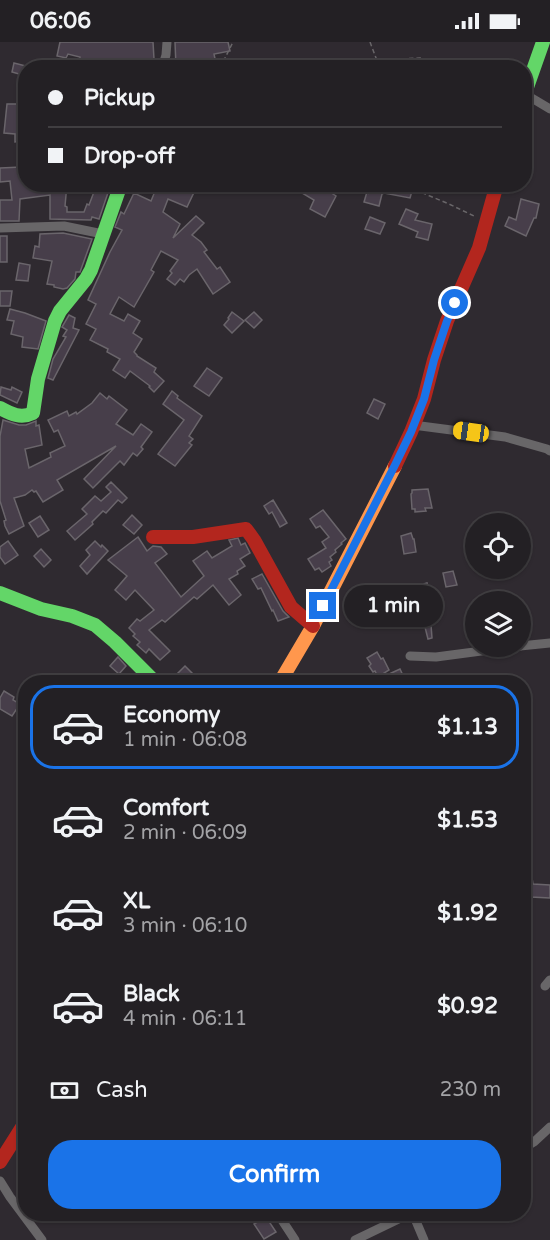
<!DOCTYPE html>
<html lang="en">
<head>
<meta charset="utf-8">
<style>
  :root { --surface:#232024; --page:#2f2d31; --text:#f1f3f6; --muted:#a3a3a6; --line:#403e41; --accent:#1a73e8 }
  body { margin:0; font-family:"Varela Round",sans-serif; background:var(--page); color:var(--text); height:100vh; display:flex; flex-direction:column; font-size:22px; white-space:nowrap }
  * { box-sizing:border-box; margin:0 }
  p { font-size:20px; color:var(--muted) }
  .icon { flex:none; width:33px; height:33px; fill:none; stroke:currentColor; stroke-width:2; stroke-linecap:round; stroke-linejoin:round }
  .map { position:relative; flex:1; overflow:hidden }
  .side { position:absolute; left:18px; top:633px; width:513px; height:546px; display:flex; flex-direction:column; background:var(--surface); border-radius:24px; box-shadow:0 2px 4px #0004,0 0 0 2px var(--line) }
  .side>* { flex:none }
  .top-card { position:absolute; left:18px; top:18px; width:514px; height:132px; border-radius:24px; box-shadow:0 2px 4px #0004,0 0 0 2px var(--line); display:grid; align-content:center; height:132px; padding:0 30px; background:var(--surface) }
  .fabs { position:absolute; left:465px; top:471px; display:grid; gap:12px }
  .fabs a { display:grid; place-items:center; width:66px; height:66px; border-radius:50%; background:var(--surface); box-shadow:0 2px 4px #0004,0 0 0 2px var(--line); font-size:30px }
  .end { position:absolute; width:27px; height:27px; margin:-14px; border:8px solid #1a73e8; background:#fff; box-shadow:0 0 0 3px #fff }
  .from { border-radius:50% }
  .bubble { position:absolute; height:42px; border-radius:21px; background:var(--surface); box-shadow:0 2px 4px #0004,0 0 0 2px var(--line); font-size:20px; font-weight:700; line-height:42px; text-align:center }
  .car { position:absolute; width:18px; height:36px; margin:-18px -9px; border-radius:8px; box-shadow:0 0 4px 2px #0007; background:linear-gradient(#f5c518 24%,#345 0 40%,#f5c518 0 76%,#345 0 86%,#f5c518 0) }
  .top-card b { display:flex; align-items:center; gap:21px; height:57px; font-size:22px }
  .top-card b+b { border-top:2px solid var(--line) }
  .top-card i { width:15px; height:15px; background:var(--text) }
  ul { padding:10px 0 0; list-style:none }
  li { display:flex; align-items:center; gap:18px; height:84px; margin:0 12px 9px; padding:0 18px; border:3px solid transparent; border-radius:24px }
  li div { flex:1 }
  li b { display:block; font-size:22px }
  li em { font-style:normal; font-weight:700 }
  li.active { border-color:var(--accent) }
  li>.icon { width:54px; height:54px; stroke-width:1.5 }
  .pay { display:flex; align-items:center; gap:15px; height:66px; padding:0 30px; font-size:22px }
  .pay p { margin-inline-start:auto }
  .cta { display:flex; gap:12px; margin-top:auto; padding:12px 30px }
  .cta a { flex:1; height:69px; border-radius:24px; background:var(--accent); color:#fff; font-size:24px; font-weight:700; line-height:69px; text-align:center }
  .status { display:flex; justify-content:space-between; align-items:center; height:42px; padding:0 30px; background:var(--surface); direction:ltr }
  .status svg { height:16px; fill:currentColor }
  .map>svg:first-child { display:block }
  .building { fill:#473e4a; stroke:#6a656b; stroke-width:1.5 }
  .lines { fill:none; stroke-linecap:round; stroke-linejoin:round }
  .path { stroke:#696669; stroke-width:1.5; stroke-dasharray:4.5 3; stroke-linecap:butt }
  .street { stroke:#686668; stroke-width:9 }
  .fast { stroke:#63d668; stroke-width:14 }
  .slow { stroke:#ff974d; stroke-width:14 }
  .jam { stroke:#b3261e; stroke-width:14 }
  .route { stroke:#1a73e8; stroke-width:8 }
</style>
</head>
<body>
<div class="status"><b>06:06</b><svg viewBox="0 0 49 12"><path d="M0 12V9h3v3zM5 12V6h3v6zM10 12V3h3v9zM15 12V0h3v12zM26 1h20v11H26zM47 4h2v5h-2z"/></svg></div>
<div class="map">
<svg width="550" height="1198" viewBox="0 0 550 1198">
  <rect width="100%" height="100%" fill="#2f2a30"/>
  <g class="building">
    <path d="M60,0H153L154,17L118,19L117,23H114L113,26H84V24H79L80,15L68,12L66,16L57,14Z"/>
    <path d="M175,0H228L230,9L214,12L217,26H201L200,24L176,25Z"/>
    <path d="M14,21L26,24V34L12,30Z"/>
    <path d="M7,62H23V72H24L22,99L15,100V92L4,91Z"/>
    <path d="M21,125L23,141H26V142H67L65,164L67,165V170H84L87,162L89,163L97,142H111L99,177L92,175L91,178L50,177V153L20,157L19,179H0V158H12L10,139L0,140V126Z"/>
    <path d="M158,142H198L187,165L168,157L163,170L180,182L173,196L196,174L204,181L192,193L201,200L207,208L204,210L217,227L220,225L230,240L213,252L197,227L189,233L184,240L180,237L175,243L167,237L172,231L170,229L178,218L161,209L151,228L154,230L134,265L119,255L110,272L124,279L128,272L140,279L133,291L142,297L134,310L137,313V314L156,326L154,330L164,339L154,350L149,345L150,344L130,329L125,336L113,328L120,317L107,310L108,307L90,298L96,287L86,282L96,262L88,258L110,210L122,188L115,185L121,170L124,172L134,151L151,159Z"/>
    <path d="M287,142H338L333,152L336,154L325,175L310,167L314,158Z"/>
    <path d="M370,142H395L394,146L412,149L410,156L384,151L382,152L379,164L364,160L367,150L368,151Z"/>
    <path d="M521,157L539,162L536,176H534L526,194L505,184L509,175L516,178Z"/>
    <path d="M406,167L418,172L415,178L432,182L428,198L416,195L418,190L399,182Z"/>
    <path d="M370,175L385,181L380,192L365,187Z"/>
    <path d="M63,191L92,197L80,230H76L75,237L67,246L63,247L54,245V243L47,242L52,219L33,216L35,204L39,205L40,192Z"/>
    <rect x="0" y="194" width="7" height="26"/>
    <path d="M19,221L30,223L28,239L16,238Z"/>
    <path d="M0,249H12L10,264H0Z"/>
    <path d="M10,267L25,271L46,279L38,307L22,305L23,295L11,292L14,279L7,278Z"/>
    <path d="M232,270L244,279L232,291L224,283L229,277L228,276Z"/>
    <path d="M254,270L262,278L254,286L245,278Z"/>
    <path d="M69,273L75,276L73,286L79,288L53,338L48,336L53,317L66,295L63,294L67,288L62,285Z"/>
    <path d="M207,326L222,336L209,354L194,344Z"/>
    <path d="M1,345L11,348L12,345L22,350L17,361L0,353Z"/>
    <path d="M172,349L178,354L177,356L202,374L189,394L193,397L189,401L192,403L175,424L158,412L184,378L163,362Z"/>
    <path d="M100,351L107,357L109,354L127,368L116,382L133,393L141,382L152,390L141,405L143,407L137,414L133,411L124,423L120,419L93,446L84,437L116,404L57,438L63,448L43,460L36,449L34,450L32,448L25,453L14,456L24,484L9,492L5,484L4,479L6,478L0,459V394L3,378L19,383H26L36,379V384L39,383L42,403L25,407L29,426L51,415L50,411L65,404L58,388L54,390L48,378L67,369L69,374L76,370L77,372L92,361Z"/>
    <path d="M374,357L385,362L378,377L367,371Z"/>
    <path d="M111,440L127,456L122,461L118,458L106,471L103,469L92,480L93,482L75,498L67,489L87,472L82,467L95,454L101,459L111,450L106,445Z"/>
    <path d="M428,447L432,466H425L426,469L415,470V467H412L411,452L412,451V448Z"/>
    <path d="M273,458L287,481L280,485L272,470L269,472L264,464Z"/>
    <path d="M323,468L346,497L341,501L342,502L335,508L336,510L330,515L332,518L329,520L331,524L322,530L319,526L315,528L308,517L326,506L322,500L329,495L320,484L316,486L310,477Z"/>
    <path d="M132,473L142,483L134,492L123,483Z"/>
    <path d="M40,474L49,488L38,495L29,481Z"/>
    <path d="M411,491L413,497H414L416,510L404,512L401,494Z"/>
    <path d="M138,495L147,509L153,504L161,505L167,512L155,521L181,555L204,534L193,519L207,509L212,516L232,504L229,498L238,496L241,503L245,501L250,511L240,517L245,524L237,529L238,532L229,537L241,553L229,563L213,543L197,557L194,555L165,580L162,578L149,588L170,609L160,618L149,607L146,611L137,603L140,600L133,594L135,592L129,586L137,577L140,579L154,568L135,548L126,558L115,548L127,534L108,518Z"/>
    <path d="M8,499L18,513L5,522L0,515V505Z"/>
    <path d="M95,499L101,505L102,503L108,509L87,532L80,524L90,513L86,508Z"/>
    <path d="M41,507L51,518L44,525L34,514Z"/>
    <path d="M453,529L457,543L446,545L443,531Z"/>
    <path d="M262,532L283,569L289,575L278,579L273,568L272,569L261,546L258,547L252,537Z"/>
    <path d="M427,541L433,569L430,570L432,596L428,597L425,585L422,586L421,578H423L418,559L414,560L410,546Z"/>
    <path d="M377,610L381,617L383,616L389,628L378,635L375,629L373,630L369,624L371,622L367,616Z"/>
    <path d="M118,615L126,624L119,632L110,624Z"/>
    <path d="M185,624L195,634L189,640H180L174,635Z"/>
    <path d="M400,627L406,640H390L387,633Z"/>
    <path d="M4,649L14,655L13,658L20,662L12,674L0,667V656Z"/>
    <path d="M524,811H528L533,842L550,843V856L531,855L530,843L524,844Z"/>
    <path d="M266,1175L276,1190L264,1197L254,1182Z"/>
  </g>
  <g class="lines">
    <g class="path">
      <path d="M370,0L376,16L381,21L400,17L420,16L454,22L469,23L478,26"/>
      <path d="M220,26L233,0"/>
      <path d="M401,142L449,162L474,174"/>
    </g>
    <g class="street">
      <path d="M162,26L166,13L167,0"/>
      <path d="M525,52L550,67"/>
      <path d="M0,186L64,184L103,192"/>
      <path d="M413,383L505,395L547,407L550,409"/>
      <path d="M520,604L550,601"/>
      <path d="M410,614L436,615L520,604"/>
      <path d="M545,944L550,938"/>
      <path d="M524,1106L534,1100L550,1085"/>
      <path d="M0,1139L10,1155L42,1198"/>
      <path d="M278,1172L295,1198"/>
      <path d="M413,1172L424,1198"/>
      <path d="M355,1198L409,1172"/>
    </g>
    <g class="fast">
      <path d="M525,51L543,0"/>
      <path d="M0,366C11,372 21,377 33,371L38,337L55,279L60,269L86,237L91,228L121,142"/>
      <path d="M0,551L41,567L72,574L95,583L115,600L155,640"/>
    </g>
    <path class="slow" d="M280,640L313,584L395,424"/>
    <g class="jam">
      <path d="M395,424L411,390L424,357L434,318L447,279L479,206L497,142"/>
      <path d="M153,495H193L246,487L254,498L291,565L313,584"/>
      <path d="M0,1120L26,1079"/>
    </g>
  </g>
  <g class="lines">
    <path class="route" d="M323,564L395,423L411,390L424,357L434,318L447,279L455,261"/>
  </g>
</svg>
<div class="fabs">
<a><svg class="icon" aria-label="locate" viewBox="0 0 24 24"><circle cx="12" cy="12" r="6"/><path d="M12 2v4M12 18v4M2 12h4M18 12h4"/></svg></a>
<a><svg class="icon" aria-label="layers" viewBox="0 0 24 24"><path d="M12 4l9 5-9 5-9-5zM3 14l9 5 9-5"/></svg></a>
</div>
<i class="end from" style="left:455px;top:261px"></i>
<i class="end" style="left:323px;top:564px"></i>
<div class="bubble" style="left:344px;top:543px;width:99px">1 min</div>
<i class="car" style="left:471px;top:390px;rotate:278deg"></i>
<div class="top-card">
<b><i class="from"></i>Pickup</b>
<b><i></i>Drop-off</b>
</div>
<section class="side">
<ul>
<li class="active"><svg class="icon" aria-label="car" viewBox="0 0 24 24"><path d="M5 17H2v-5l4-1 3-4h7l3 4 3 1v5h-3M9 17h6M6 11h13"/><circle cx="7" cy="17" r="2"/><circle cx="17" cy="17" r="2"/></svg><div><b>Economy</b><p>1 min · 06:08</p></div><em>$1.13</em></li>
<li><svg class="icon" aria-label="car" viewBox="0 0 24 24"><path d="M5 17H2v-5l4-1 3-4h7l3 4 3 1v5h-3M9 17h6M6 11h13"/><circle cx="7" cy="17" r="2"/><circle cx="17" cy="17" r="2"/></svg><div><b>Comfort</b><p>2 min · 06:09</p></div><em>$1.53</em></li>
<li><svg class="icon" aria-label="car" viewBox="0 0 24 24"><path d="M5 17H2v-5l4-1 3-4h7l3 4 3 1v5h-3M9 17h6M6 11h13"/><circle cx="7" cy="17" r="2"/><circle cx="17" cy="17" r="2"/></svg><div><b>XL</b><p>3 min · 06:10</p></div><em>$1.92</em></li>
<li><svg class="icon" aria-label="car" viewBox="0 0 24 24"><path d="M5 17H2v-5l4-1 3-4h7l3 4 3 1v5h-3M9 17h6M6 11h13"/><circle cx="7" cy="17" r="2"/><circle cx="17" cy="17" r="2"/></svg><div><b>Black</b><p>4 min · 06:11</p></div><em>$0.92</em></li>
</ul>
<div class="pay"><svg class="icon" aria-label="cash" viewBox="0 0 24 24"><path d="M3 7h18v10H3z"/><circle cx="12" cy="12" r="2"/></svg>Cash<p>230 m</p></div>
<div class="cta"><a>Confirm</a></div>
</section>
</div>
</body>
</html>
